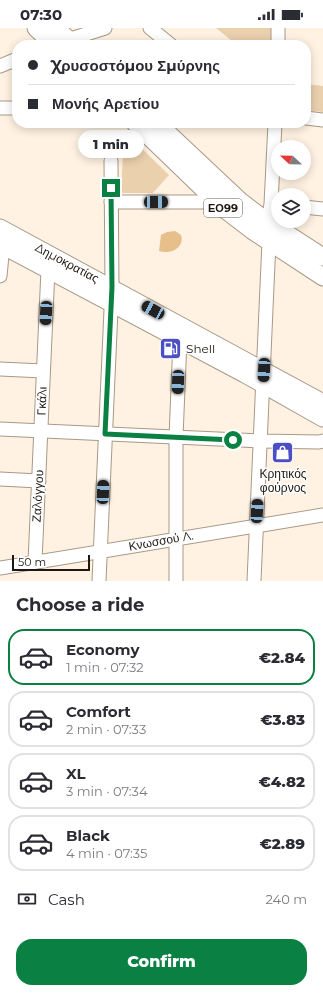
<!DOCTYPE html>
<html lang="en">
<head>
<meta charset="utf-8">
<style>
  :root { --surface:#fff; --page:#f2f2f3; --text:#2b2b33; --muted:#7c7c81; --line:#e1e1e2; --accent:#0b8043 }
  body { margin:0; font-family:Montserrat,sans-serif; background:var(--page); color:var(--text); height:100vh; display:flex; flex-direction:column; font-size:15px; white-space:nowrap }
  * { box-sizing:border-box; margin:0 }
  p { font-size:13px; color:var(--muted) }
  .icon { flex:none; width:22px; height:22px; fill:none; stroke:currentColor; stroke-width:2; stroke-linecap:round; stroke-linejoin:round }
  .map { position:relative; height:553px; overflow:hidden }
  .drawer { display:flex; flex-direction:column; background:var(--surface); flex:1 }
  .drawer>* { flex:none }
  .guide { position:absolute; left:12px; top:12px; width:299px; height:88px; border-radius:16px; box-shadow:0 2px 10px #0003; display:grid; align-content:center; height:88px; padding:0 16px; background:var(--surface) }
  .needle { width:26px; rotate:292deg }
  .fabs { position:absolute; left:271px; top:112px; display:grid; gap:8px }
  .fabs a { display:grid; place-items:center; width:40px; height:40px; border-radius:50%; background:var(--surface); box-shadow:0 2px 10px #0003; font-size:20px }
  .scale { position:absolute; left:12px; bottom:10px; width:78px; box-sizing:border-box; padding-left:4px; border:2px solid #1c1710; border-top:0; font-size:11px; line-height:14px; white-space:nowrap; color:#1c1710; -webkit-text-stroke:3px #fff; paint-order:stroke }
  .end { position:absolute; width:18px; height:18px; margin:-9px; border:5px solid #0b8043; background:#fff; box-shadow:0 0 0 2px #fff }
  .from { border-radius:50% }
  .bubble { position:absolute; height:28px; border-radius:14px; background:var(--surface); box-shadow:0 2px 10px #0003; font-size:13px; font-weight:800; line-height:28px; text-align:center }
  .car { position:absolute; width:12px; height:24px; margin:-12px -6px; border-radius:5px; box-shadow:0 0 3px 1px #0007; background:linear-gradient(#222 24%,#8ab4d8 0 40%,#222 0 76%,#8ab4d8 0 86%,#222 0) }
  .guide b { display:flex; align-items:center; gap:14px; height:38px; font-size:15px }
  .guide b+b { border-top:1px solid var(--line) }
  .guide i { width:10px; height:10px; background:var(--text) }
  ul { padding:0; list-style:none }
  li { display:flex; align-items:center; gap:12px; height:56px; margin:0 8px 6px; padding:0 8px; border:2px solid var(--line); border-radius:16px }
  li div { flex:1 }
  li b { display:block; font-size:15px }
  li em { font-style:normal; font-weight:800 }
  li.active { border-color:var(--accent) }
  li>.icon { width:36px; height:36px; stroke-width:1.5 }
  h2 { padding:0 16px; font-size:18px; line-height:48px }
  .pay { display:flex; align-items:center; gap:10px; height:44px; padding:0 16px; font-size:15px }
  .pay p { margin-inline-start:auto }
  .cta { display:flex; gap:8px; margin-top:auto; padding:8px 16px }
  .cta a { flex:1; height:46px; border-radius:16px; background:var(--accent); color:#fff; font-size:16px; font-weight:800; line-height:46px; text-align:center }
  .status { display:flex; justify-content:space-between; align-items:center; height:28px; padding:0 20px; background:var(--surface); direction:ltr }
  .status svg { height:11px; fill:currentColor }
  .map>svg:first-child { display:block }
  .green { fill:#ead0ad }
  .water { fill:#e7bf8a }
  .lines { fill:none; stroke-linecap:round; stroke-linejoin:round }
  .minor-casing { stroke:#a89987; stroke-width:15 }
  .major-casing { stroke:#a89987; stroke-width:19 }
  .minor { stroke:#fff; stroke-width:13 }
  .major { stroke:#fff; stroke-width:17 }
  .route { stroke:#0b8043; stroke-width:5 }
  .labels { text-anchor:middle; stroke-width:3; stroke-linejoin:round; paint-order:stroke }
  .shield { fill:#fff; stroke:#605d58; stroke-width:1 }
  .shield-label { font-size:11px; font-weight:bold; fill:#1c1710 }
  .street-label { font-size:12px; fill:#1c1710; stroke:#fff }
  .poi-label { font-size:12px; fill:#1c1710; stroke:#fff; text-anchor:start }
</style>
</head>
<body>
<div class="status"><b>07:30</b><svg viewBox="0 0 49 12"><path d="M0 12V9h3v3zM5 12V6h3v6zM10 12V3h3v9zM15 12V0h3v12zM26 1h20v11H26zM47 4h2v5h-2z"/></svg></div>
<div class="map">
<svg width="323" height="553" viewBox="0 0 323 553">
  <rect width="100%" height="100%" fill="#fff2e2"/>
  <g class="green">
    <path d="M216,0H271V17H237Z"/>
    <path d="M306,56L323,58V84L306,82Z"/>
    <path d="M135,114L169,147L153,165H121L123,126Z"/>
  </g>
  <path class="water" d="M175,203L181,207C185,220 170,227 159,223L161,207L167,204Z"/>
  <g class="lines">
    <defs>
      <g id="minor">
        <path d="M150,0L171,17"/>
        <path d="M61,14L105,0"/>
        <path d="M278,17V0"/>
        <path d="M0,38L17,31"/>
        <path d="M0,80H17"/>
        <path d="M306,90L323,92"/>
        <path d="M111,174H216"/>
        <path d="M304,179L323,181"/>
        <path d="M268,193L271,176L275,95"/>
        <path d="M0,248L3,217"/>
        <path d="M0,341L43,343"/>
        <path d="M0,401L261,413L319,414L323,413"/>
        <path d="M0,451L39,453"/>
        <path d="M35,534L48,241"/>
        <path d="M0,540L323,487"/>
        <path d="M99,553L112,259L111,133"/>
        <path d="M176,553V409L180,312"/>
        <path d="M254,553L269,213"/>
      </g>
      <g id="major">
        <path d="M36,0L54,17"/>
        <path d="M56,0L74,17"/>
        <path d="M135,95L223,180L253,203L323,249"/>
        <path d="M157,95L240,173L261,189L323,229"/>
        <path d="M0,200L323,375"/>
        <path d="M0,216L245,346L323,390"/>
      </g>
    </defs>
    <use href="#minor" class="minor-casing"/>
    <use href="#major" class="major-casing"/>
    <use href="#minor" class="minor"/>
    <use href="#major" class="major"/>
  </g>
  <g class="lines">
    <path class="route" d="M111,160L112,259L105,406L233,412"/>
  </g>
  <defs>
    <symbol id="fuel-square" viewBox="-11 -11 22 22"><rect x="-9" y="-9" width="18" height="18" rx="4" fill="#4b4ec4" stroke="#fff"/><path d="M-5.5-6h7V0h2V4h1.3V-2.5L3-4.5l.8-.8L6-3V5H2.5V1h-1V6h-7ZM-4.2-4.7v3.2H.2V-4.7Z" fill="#fff"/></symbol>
    <symbol id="shop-square" viewBox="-11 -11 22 22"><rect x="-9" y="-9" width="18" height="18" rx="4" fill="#4b4ec4" stroke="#fff"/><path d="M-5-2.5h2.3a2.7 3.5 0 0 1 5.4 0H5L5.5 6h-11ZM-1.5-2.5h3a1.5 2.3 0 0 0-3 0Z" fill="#fff"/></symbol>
  </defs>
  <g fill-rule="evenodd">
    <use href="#fuel-square" x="158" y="308" width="25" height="25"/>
    <use href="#shop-square" x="270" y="412" width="25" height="25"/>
  </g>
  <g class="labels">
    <rect class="shield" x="204" y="171" width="38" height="18" rx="3"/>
    <g class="shield-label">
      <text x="223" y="184">ΕΟ99</text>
    </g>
    <g class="street-label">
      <text transform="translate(67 235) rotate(28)" y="4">Δημοκρατίας</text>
      <text transform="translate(42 373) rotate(-88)" y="4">Γκάλι</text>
      <text transform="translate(38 468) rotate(-87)" y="4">Ζαλόγγου</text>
      <text transform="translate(161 513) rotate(-10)" y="4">Κνωσσού Λ.</text>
    </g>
    <g class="poi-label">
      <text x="186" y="325">Shell</text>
      <text x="283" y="450" text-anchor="middle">Κρητικός<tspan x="283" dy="14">φούρνος</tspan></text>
    </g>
  </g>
</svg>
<div class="fabs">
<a><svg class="needle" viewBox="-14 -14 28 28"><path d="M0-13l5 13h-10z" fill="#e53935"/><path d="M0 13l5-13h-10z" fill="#7c7c81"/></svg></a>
<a><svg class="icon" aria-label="layers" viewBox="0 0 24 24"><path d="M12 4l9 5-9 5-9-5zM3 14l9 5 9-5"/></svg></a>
</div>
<div class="scale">50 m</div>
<i class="end from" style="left:233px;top:412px"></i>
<i class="end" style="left:111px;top:160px"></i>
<div class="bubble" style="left:78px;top:102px;width:66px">1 min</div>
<i class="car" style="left:156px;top:174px;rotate:90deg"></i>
<i class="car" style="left:153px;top:282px;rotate:299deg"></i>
<i class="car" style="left:46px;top:285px;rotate:183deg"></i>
<i class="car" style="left:264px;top:342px;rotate:183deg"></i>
<i class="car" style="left:178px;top:354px;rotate:182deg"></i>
<i class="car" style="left:103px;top:464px;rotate:2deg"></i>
<i class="car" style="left:257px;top:483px;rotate:3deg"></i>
<div class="guide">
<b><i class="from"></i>Χρυσοστόμου Σμύρνης</b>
<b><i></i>Μονής Αρετίου</b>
</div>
</div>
<section class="drawer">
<h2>Choose a ride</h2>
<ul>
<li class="active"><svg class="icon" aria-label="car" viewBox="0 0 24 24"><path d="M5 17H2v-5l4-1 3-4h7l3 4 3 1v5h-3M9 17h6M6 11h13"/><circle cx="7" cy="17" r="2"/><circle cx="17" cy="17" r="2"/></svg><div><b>Economy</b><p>1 min · 07:32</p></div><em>€2.84</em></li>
<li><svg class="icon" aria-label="car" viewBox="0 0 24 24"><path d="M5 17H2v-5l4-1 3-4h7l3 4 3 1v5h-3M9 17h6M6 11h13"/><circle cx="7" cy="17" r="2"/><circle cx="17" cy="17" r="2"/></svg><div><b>Comfort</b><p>2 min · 07:33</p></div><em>€3.83</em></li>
<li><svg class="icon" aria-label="car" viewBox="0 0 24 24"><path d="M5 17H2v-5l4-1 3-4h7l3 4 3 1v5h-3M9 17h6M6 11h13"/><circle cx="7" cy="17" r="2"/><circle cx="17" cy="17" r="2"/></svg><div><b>XL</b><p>3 min · 07:34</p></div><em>€4.82</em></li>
<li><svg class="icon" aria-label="car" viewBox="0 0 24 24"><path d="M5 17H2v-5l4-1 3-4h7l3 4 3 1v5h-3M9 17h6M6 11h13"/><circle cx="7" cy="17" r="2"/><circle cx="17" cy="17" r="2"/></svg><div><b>Black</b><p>4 min · 07:35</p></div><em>€2.89</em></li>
</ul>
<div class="pay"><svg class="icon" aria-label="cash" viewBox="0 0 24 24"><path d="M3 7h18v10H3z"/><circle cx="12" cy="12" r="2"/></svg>Cash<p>240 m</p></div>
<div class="cta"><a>Confirm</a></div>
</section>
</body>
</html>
